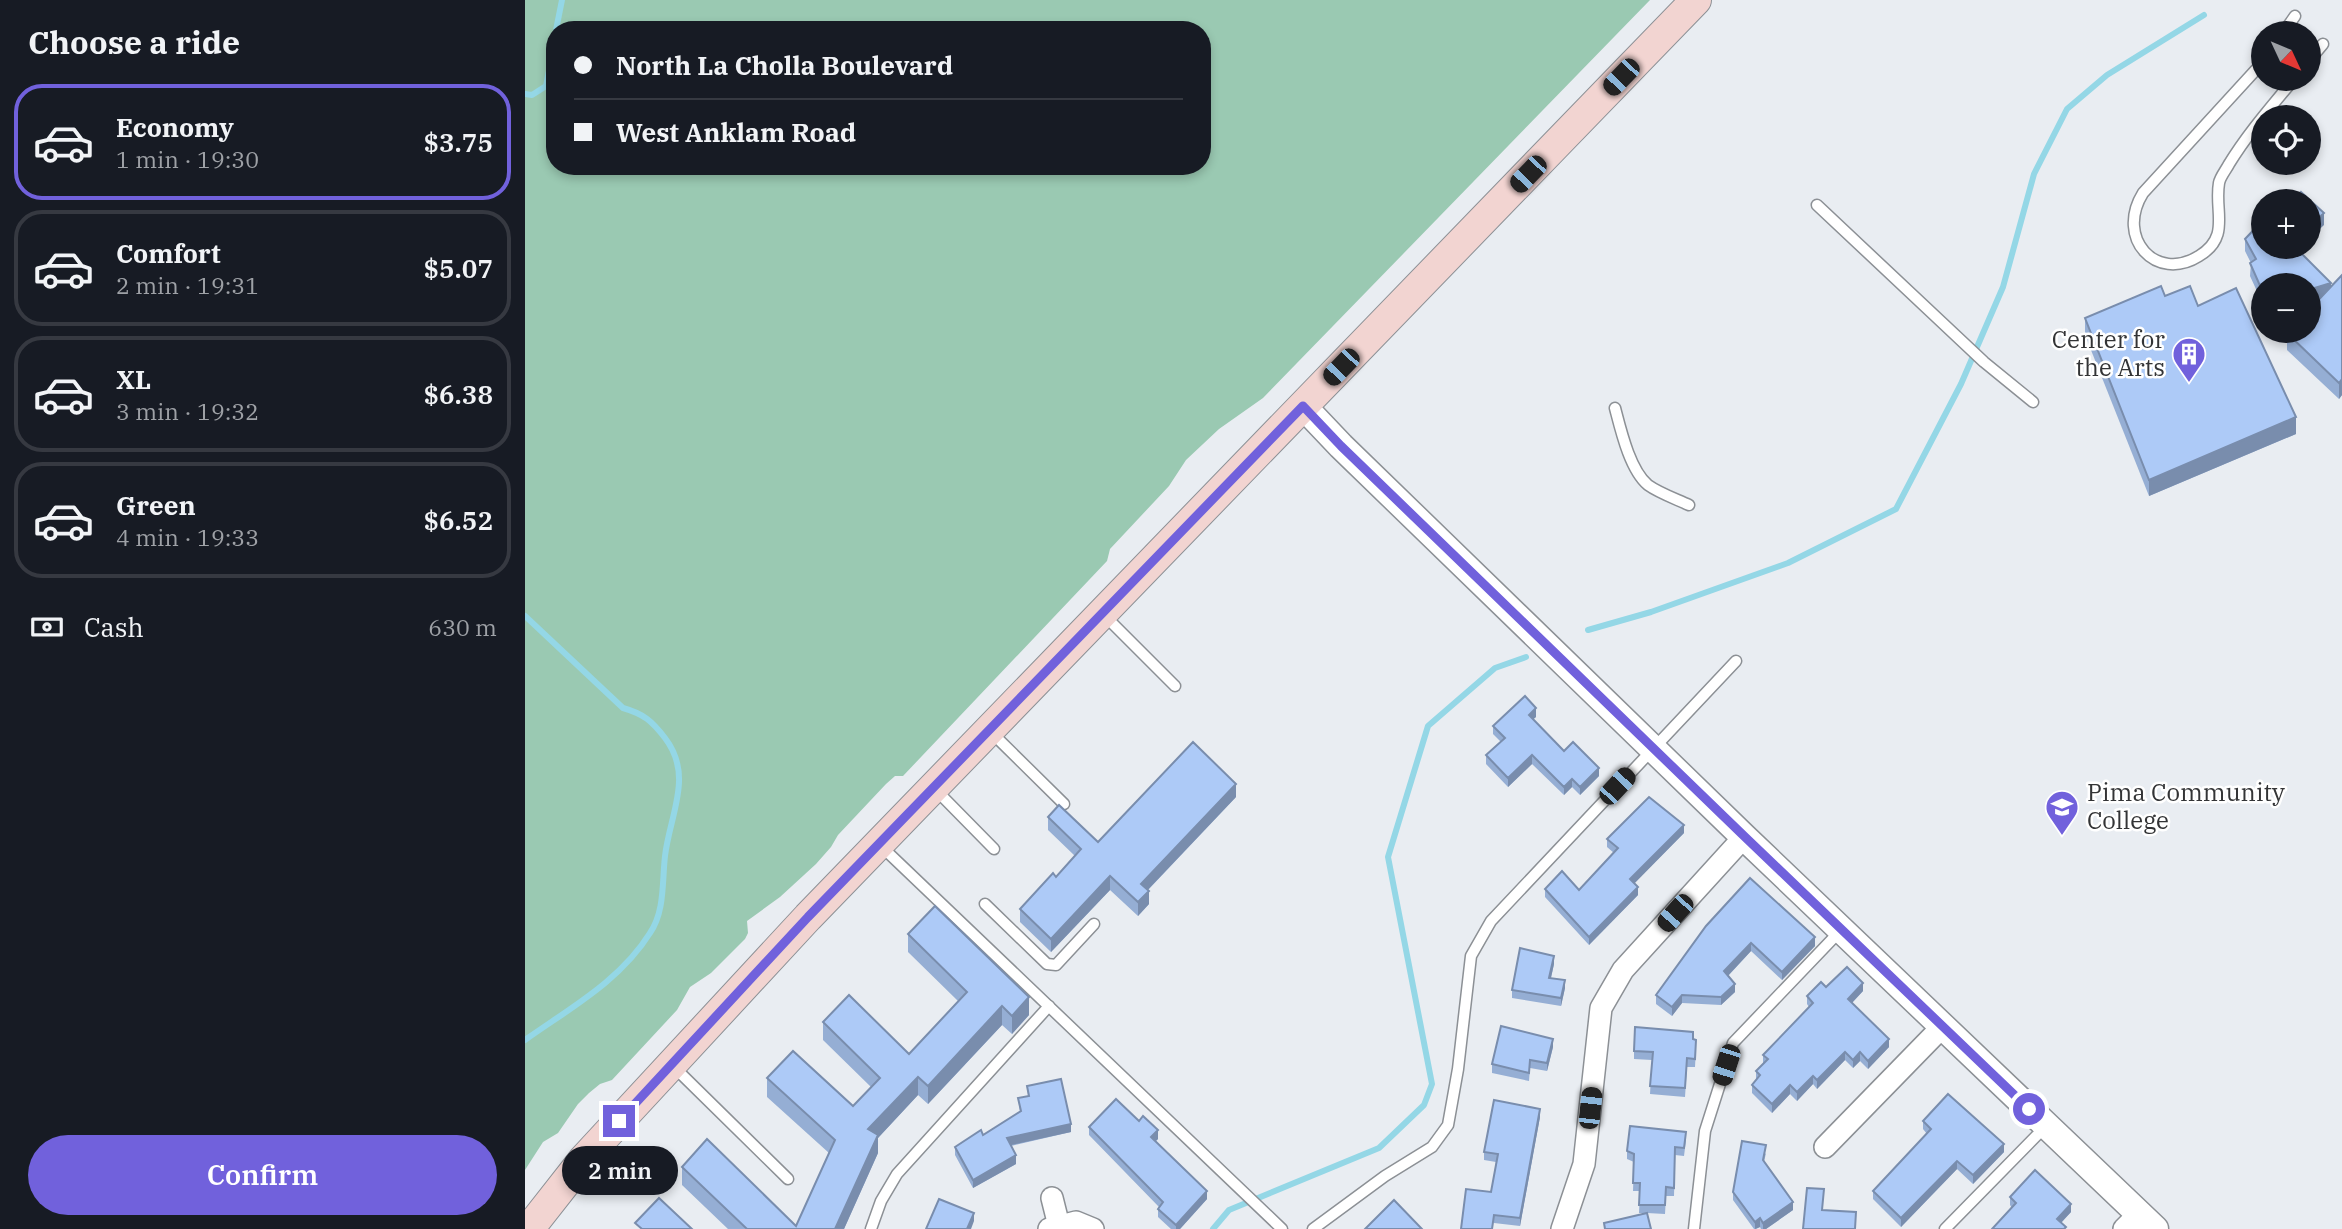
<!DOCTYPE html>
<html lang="en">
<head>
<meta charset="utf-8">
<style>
  :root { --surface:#171b24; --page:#20242c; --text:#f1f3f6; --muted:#9ea1a6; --line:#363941; --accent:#7161dc }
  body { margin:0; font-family:"IBM Plex Serif",serif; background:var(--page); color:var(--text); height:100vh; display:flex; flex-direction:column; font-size:26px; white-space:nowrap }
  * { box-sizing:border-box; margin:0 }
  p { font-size:23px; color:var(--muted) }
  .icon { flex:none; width:38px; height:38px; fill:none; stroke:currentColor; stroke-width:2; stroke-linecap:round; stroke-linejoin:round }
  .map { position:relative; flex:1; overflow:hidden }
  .details { display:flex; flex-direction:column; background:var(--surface); width:525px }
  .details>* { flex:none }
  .banner { position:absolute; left:21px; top:21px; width:665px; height:154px; border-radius:28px; box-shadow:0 4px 10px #0003; display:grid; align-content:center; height:154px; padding:0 28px; background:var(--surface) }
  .needle { width:46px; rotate:134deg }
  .fabs { position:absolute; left:1726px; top:21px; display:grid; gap:14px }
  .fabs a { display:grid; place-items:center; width:70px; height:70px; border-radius:50%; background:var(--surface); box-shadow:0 4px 10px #0003; font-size:35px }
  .end { position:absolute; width:32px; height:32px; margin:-16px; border:9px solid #7161dc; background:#fff; box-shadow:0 0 0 4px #fff }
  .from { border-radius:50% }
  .bubble { position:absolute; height:49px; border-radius:24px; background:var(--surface); box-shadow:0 4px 10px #0003; font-size:23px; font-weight:600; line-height:49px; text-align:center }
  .car { position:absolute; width:21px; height:42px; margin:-21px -10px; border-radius:9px; box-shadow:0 0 5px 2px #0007; background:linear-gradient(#222 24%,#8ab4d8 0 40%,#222 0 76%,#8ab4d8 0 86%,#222 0) }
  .banner b { display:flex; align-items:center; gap:24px; height:66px; font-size:26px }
  .banner b+b { border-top:2px solid var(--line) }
  .banner i { width:18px; height:18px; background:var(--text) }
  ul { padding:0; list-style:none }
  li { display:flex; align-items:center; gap:21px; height:116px; margin:0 14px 10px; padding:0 14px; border:4px solid var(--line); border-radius:28px }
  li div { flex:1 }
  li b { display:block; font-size:26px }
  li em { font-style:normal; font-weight:600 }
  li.active { border-color:var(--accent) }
  li>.icon { width:63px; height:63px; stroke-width:1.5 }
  h2 { padding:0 28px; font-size:32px; line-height:84px }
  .pay { display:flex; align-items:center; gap:18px; height:77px; padding:0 28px; font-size:26px }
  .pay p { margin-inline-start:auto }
  .cta { display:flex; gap:14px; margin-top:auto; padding:14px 28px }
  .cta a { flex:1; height:80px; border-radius:42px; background:var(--accent); color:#fff; font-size:28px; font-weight:600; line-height:80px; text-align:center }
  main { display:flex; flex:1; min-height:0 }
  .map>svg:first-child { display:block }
  .green { fill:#9ac9b2; fill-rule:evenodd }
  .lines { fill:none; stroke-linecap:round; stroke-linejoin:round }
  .stream { stroke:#94d7e6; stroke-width:6 }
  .service-casing { stroke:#8c9095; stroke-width:13 }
  .minor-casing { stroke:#8c9095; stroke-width:24 }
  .tertiary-casing { stroke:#8c9095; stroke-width:29 }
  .secondary-casing { stroke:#8c9095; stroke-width:32 }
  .service { stroke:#fff; stroke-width:10 }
  .minor { stroke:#fff; stroke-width:21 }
  .tertiary { stroke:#fff; stroke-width:26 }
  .secondary { stroke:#f2d4d1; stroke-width:30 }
  .wall { fill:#95aed4 }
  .shaded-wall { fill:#798dad }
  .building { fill:#adcaf7; stroke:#798dad; stroke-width:2 }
  .route { stroke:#7161dc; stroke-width:9 }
  .labels { text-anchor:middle; stroke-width:5; stroke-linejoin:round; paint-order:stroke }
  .poi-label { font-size:24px; fill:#333436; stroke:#fff; text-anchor:end }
</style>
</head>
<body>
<main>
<section class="details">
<h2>Choose a ride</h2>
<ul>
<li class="active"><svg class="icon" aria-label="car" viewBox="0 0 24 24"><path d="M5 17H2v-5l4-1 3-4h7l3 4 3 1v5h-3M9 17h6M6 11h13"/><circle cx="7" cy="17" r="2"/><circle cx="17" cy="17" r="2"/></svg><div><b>Economy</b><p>1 min · 19:30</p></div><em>$3.75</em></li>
<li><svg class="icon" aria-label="car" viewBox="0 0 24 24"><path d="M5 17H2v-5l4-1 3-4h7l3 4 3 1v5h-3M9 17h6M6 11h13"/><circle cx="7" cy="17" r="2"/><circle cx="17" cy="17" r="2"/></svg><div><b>Comfort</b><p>2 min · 19:31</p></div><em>$5.07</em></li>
<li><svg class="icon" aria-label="car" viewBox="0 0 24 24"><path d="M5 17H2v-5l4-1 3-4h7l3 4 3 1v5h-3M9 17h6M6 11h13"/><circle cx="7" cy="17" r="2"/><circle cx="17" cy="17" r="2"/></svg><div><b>XL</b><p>3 min · 19:32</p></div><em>$6.38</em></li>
<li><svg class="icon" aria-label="car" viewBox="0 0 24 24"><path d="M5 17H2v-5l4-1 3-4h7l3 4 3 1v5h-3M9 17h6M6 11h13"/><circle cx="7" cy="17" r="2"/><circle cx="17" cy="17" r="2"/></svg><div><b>Green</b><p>4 min · 19:33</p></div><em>$6.52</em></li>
</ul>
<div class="pay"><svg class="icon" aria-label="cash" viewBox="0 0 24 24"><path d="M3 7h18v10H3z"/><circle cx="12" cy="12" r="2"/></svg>Cash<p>630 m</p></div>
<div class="cta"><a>Confirm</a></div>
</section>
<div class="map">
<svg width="1817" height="1229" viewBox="0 0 1817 1229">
  <rect width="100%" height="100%" fill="#e9edf2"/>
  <path class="green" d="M0,0H1125L738,398L694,429L661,460L644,486L585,549L582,561L378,776H370L361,784L313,835L306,847L291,864L255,897L222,921L223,933L220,939L186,973L165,987L152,1010L87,1080L75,1084L64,1093L53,1104L33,1133L18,1142L0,1170ZM30,30H677V166H30Z"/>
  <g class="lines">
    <g class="stream">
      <path d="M31,30L37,0"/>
      <path d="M0,94L7,95L21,86L30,39"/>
      <path d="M0,616L98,708C119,714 127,721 140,738C169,776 145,814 140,856C137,882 140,911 125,933C95,981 45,1008 0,1040"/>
      <path d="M1063,630L1126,612L1263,563L1371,509L1436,384L1478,287L1509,174L1542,109L1582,75L1679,15"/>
      <path d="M688,1229L704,1210L854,1148L899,1105L907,1084L863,857L903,726L970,668L1001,657"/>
    </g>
    <defs>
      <g id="service">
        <path d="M1758,33L1770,16"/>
        <path d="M1738,62L1618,193C1590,238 1631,283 1674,256C1706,237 1689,211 1694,183C1695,177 1701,170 1704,164C1723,133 1746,107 1769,79"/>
        <path d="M1783,62L1798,44"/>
        <path d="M1292,205L1459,362L1508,402"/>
        <path d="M1090,408C1096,431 1105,470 1123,485C1134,493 1151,499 1164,505"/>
        <path d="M577,613L650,686"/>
        <path d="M466,732L539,804"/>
        <path d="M410,789L469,849"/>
        <path d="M356,846L757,1229"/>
        <path d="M460,904L522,964L531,965L569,924"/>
        <path d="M148,1066L263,1179"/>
        <path d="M346,1229L356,1201L372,1174L524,1006"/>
        <path d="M788,1229L860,1176L907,1147L923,1125L933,1069L946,956L966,921L1211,661"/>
        <path d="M1169,1229L1180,1131L1208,1043L1317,929"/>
        <path d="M1420,1229L1521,1126"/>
      </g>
      <g id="minor">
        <path d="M1300,1147L1418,1026"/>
        <path d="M527,1198L534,1226"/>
        <path d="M524,1229L551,1222L568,1229"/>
        <path d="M1037,1229L1059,1164L1076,1008L1098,970L1219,837"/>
        <path d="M1599,1229L1614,1214"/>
      </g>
      <path id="tertiary" d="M778,406L816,446L1219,837L1630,1229"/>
      <path id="secondary" d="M4,1229L59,1159L283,917L1171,0"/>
    </defs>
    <use href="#service" class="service-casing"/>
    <use href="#minor" class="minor-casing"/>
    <use href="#tertiary" class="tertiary-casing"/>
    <use href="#secondary" class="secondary-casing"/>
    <use href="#service" class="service"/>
    <use href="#minor" class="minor"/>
    <use href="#tertiary" class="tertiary"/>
    <use href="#secondary" class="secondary"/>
  </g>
  <g class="wall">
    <path d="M1720,239L1738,247H1776L1773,250L1806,287L1817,275V395L1814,399L1762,350V333L1794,299L1783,302V285H1738V302L1736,300L1725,276L1726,263L1720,251Z"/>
    <path d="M1640,296L1673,306L1771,434L1624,496L1560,335V318Z"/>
    <path d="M1011,717L1008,719L1039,751L1074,776L1055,795L1047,787L1039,795L1007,764L983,787L961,764V755L976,742L968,734V726Z"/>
    <path d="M711,797L623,890L624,904L613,916L585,890L526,952L495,922V909L531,877L550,856L523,830V817L573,842Z"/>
    <path d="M1159,833L1109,883L1113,895L1064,945L1020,897V889L1054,890L1089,853L1082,847V839Z"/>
    <path d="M1181,926L1290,946L1257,980L1226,951L1203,976L1210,992L1196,1005L1157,1003L1147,1016L1131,1004V995Z"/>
    <path d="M383,934L504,1015L487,1034L477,1025L403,1104L393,1095L353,1138V1153L319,1229H203L157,1185V1167L271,1226L304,1153L242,1097V1078L328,1106L346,1087L298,1040V1022L384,1054L433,1001L383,952Z"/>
    <path d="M1029,964L1026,978L1040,988L1036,1006L987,998V990Z"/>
    <path d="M1301,987L1338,991L1327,1003L1364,1047L1343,1069L1335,1061L1328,1068L1320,1060L1292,1089L1288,1084L1272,1101L1265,1094L1247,1113L1227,1093V1085L1231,1080V1071L1238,1064V1055L1284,1007L1282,1004V996Z"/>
    <path d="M1168,1039L1171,1048L1170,1067H1162L1160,1097L1125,1094L1127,1060L1109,1059V1051Z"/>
    <path d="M1028,1047L1022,1071L1005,1068L1004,1081L967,1073V1064Z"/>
    <path d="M502,1086L546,1132L486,1146L491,1164L448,1188L430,1155V1147L458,1135L495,1112L493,1098L503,1096Z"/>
    <path d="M1015,1117L995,1226L969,1223L966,1192L971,1162L959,1160V1152Z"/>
    <path d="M614,1121L633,1139L631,1141L682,1199L655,1229H646L633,1217V1209L634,1207L564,1135V1127Z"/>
    <path d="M1398,1121L1479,1152L1448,1184L1432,1169L1376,1227L1348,1199V1191L1402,1134L1398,1129Z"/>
    <path d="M1161,1140L1159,1156L1150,1155L1149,1196H1141L1140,1214L1122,1213L1126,1229H1079V1223L1122,1213H1114L1115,1191H1108L1109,1162L1102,1159V1151Z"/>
    <path d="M1241,1153L1239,1162L1268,1210L1241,1229H1236L1235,1227L1231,1229H1229L1208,1200V1192Z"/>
    <path d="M1485,1197L1546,1212L1536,1223L1541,1229L1481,1214L1487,1208L1485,1205Z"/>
  </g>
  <g class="shaded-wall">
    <path d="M1799,213V225L1783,240V228Z"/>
    <path d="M1806,283V296L1783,302V290Z"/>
    <path d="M1817,379V395L1814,399V383Z"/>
    <path d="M1771,417V434L1624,496V480Z"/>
    <path d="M1011,708V717L1004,723V715Z"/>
    <path d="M1007,755V764L983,787V778Z"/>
    <path d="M1074,768V776L1055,795V787Z"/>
    <path d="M1047,779V787L1039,795V787Z"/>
    <path d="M711,784V797L616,897V884Z"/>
    <path d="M1159,825V833L1105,888V879Z"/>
    <path d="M585,876V890L526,952V939Z"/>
    <path d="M1113,887V895L1064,945V937Z"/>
    <path d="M624,891V904L613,916V902Z"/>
    <path d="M1290,937V946L1257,980V972Z"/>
    <path d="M1226,943V951L1199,980V971Z"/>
    <path d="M1029,956V964L1024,986V978Z"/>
    <path d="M1040,980V988L1036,1006V998Z"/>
    <path d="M1338,983V991L1323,1007V999Z"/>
    <path d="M1210,984V992L1196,1005V997Z"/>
    <path d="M1157,995V1003L1147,1016V1007Z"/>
    <path d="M504,997V1015L487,1034V1016Z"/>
    <path d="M477,1006V1025L403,1104V1086Z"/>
    <path d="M1028,1039V1047L1022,1071V1063Z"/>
    <path d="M1364,1039V1047L1343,1069V1061Z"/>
    <path d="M1320,1052V1060L1292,1089V1080Z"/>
    <path d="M1335,1052V1061L1328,1068V1060Z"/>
    <path d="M1288,1076V1084L1272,1101V1092Z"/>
    <path d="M393,1077V1095L353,1138V1153L319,1229H310L343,1129Z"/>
    <path d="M1265,1085V1094L1247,1113V1104Z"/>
    <path d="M1015,1109V1117L995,1226V1218Z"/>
    <path d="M546,1124V1132L482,1146V1138Z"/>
    <path d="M633,1130V1139L626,1145V1137Z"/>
    <path d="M1479,1144V1152L1448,1184V1175Z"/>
    <path d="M491,1155V1164L448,1188V1180Z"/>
    <path d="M1432,1161V1169L1376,1227V1218Z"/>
    <path d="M682,1191V1199L655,1229H651V1225Z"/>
    <path d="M1268,1202V1210L1241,1229H1238V1223Z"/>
    <path d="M1546,1204V1212L1532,1227V1219Z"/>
    <path d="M449,1213V1221L446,1229H442Z"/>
    <path d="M1235,1218V1227L1230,1229V1222Z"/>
  </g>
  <g class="building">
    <path d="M1776,192L1799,213L1783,228V201H1767Z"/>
    <path d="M1738,220V247H1770L1806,283L1783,290V285H1738V289L1736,288L1725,263L1731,259L1720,239Z"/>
    <path d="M1817,275V379L1814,383L1762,333L1764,331H1783V311Z"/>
    <path d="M1636,286L1640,296L1665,286L1673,306L1711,288L1771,417L1624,480L1560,318Z"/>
    <path d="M1000,696L1011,708L1004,715L1039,751L1048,742L1074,768L1055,787L1047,779L1039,787L1007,755L983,778L961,755L980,738L968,726Z"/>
    <path d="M668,742L711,784L616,884L624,891L613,902L585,876L526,939L495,909L528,873L531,877L556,849L523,817L534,805L573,842Z"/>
    <path d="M1124,797L1159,825L1105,879L1113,887L1064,937L1020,889L1037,871L1054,890L1093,848L1082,839Z"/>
    <path d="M1225,878L1290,937L1257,972L1226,943L1199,971L1210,984L1196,997L1157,995L1147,1007L1131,995L1181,926Z"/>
    <path d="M410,906L504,997L487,1016L477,1006L403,1086L393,1077L343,1129L353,1135L310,1229H222L157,1167L182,1139L271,1226L310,1140L242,1078L268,1051L328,1106L355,1078L298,1022L324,995L384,1054L442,992L383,934Z"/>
    <path d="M995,948L1029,956L1024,978L1040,980L1036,998L987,990Z"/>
    <path d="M1322,967L1338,983L1323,999L1364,1039L1343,1061L1335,1052L1328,1060L1320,1052L1292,1080L1288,1076L1272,1092L1265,1085L1247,1104L1227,1085L1235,1075L1231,1071L1243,1059L1238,1055L1288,1003L1282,996L1296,982L1301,987Z"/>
    <path d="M976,1026L1028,1039L1022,1063L1005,1060L1004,1073L967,1064Z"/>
    <path d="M1110,1027L1168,1032V1039L1171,1040L1170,1059L1162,1058L1160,1088L1125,1086L1128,1052L1109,1051Z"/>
    <path d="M536,1079L546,1124L482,1138L491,1155L448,1180L430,1147L456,1130L458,1135L496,1111L493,1098L504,1096L502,1086Z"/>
    <path d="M1423,1094L1479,1144L1448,1175L1432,1161L1376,1218L1348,1191L1406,1129L1398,1121Z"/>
    <path d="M591,1099L614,1121L618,1116L633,1130L626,1137L682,1191L651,1225L633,1209L638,1202L564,1127Z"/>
    <path d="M969,1100L1015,1109L995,1218L969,1215L967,1229H936L941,1189L966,1192L973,1154L959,1152Z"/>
    <path d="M1105,1126L1161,1132L1159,1148L1150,1147L1149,1188L1141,1187L1140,1205H1114L1115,1183H1108L1109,1154L1102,1151Z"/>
    <path d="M1217,1141L1241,1145L1238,1160L1268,1202L1238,1223L1235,1218L1230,1222L1208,1192Z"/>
    <path d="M1510,1170L1546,1204L1532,1219L1541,1227L1539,1229H1467L1491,1203L1485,1197Z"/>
    <path d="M1282,1188L1299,1189L1297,1210L1331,1212L1330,1229H1278Z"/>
    <path d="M134,1198L167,1229H117L110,1223Z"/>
    <path d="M414,1199L449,1213L442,1229H401Z"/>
    <path d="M869,1200L897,1229H840Z"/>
    <path d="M1122,1213L1126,1229H1080L1079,1223Z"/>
  </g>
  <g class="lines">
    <path class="route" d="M94,1121L283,917L778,406L816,446L1219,836L1504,1109"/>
  </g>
  <defs>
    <symbol id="building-pin" viewBox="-11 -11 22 30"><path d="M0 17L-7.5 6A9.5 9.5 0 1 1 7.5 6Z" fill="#7161dc" stroke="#fff"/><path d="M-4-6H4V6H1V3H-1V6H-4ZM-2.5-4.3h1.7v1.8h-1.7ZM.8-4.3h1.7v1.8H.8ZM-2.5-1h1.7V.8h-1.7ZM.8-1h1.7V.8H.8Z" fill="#fff"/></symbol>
    <symbol id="university-pin" viewBox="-11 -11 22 30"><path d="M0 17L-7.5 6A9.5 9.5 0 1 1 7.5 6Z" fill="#7161dc" stroke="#fff"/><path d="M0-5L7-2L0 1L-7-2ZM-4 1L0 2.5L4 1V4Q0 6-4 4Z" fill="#fff"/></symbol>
  </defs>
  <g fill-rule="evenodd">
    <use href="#building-pin" x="1645" y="335" width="38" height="52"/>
    <use href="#university-pin" x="1518" y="788" width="38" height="52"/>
  </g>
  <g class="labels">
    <g class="poi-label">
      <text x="1640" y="348">Center for<tspan x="1640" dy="28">the Arts</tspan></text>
      <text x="1562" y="801" text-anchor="start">Pima Community<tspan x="1562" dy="28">College</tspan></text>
    </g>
  </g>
</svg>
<div class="fabs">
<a><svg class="needle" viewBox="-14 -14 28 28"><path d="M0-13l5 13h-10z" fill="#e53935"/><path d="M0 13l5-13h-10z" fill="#9ea1a6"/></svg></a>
<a><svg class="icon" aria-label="locate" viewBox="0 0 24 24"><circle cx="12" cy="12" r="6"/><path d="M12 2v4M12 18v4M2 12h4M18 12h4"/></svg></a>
<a>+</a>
<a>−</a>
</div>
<i class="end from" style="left:1504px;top:1109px"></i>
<i class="end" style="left:94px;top:1121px"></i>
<div class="bubble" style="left:37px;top:1146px;width:116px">2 min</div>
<i class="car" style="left:1096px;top:77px;rotate:224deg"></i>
<i class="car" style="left:1003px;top:174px;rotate:224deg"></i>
<i class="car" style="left:816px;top:367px;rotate:224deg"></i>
<i class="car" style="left:1092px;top:786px;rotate:43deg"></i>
<i class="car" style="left:1150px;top:913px;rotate:222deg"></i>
<i class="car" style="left:1201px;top:1065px;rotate:198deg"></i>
<i class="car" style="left:1065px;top:1108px;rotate:6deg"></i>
<div class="banner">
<b><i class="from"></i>North La Cholla Boulevard</b>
<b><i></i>West Anklam Road</b>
</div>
</div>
</main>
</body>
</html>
